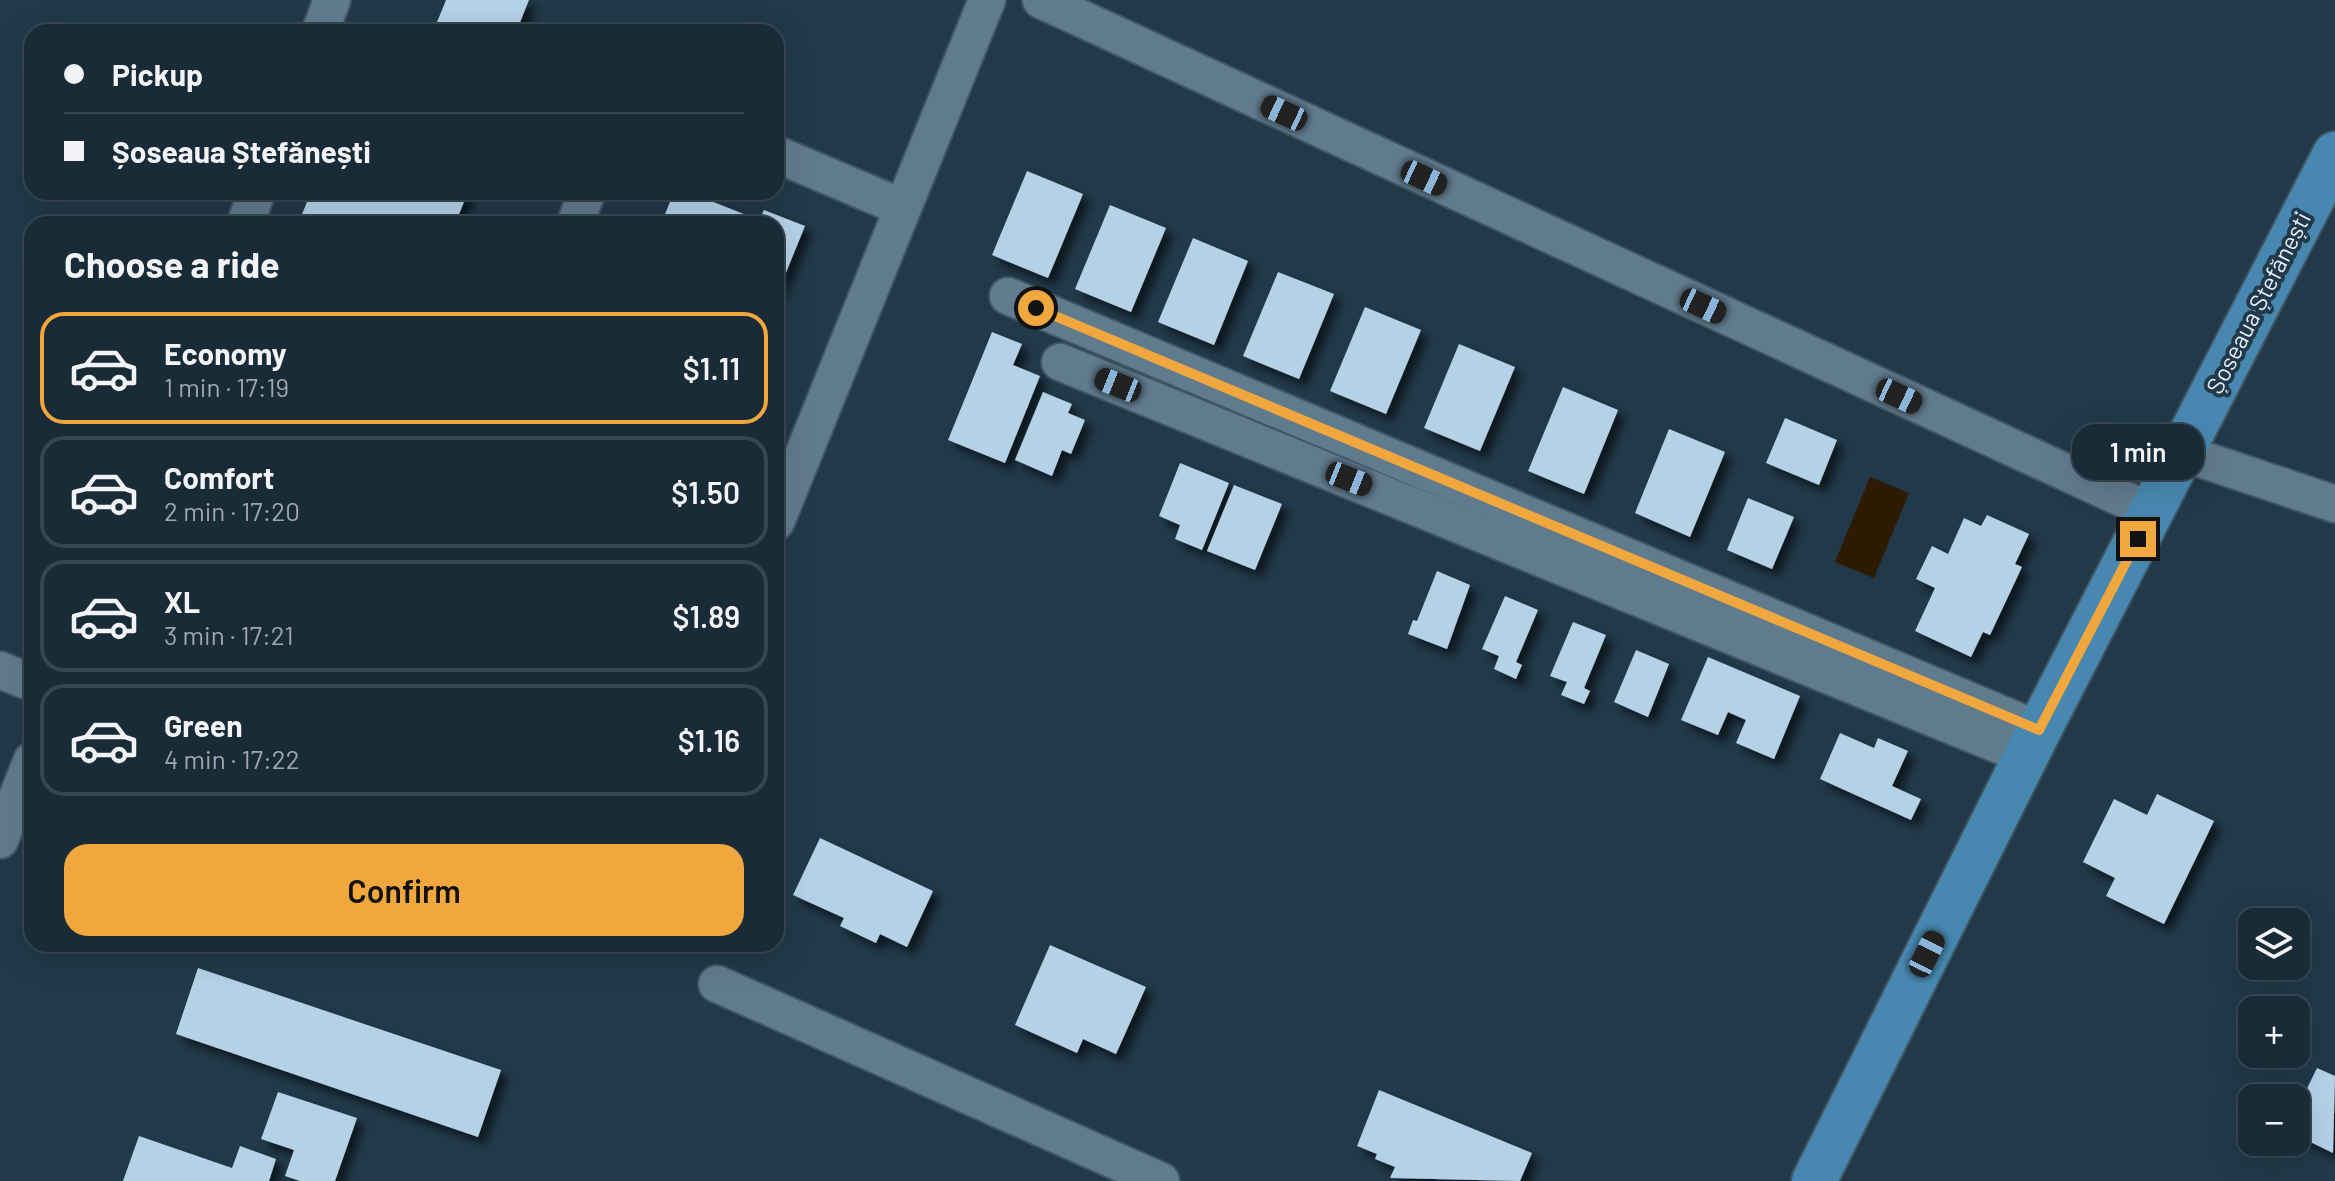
<!DOCTYPE html>
<html lang="en">
<head>
<meta charset="utf-8">
<style>
  :root { --surface:#192b37; --page:#263742; --text:#f1f3f6; --muted:#9fa7ad; --line:#374752; --accent:#efa73e }
  body { margin:0; font-family:Barlow,sans-serif; background:var(--page); color:var(--text); height:100vh; display:flex; flex-direction:column; font-size:30px; white-space:nowrap }
  * { box-sizing:border-box; margin:0 }
  p { font-size:26px; color:var(--muted) }
  .icon { flex:none; width:44px; height:44px; fill:none; stroke:currentColor; stroke-width:2; stroke-linecap:round; stroke-linejoin:round }
  .map { position:relative; flex:1; overflow:hidden }
  .details { position:absolute; left:24px; top:216px; width:760px; height:736px; display:flex; flex-direction:column; background:var(--surface); border-radius:24px; box-shadow:0 8px 32px #0002,0 0 0 2px var(--line) }
  .details>* { flex:none }
  .banner { position:absolute; left:24px; top:24px; width:760px; height:176px; border-radius:24px; box-shadow:0 8px 32px #0002,0 0 0 2px var(--line); display:grid; align-content:center; height:176px; padding:0 40px; background:var(--surface) }
  .controls { position:absolute; left:2238px; top:908px; display:grid; gap:16px }
  .controls a { display:grid; place-items:center; width:72px; height:72px; border-radius:16px; background:var(--surface); box-shadow:0 8px 32px #0002,0 0 0 2px var(--line); font-size:40px }
  .end { position:absolute; width:36px; height:36px; margin:-18px; border:10px solid #efa73e; background:#111; box-shadow:0 0 0 4px #111 }
  .from { border-radius:50% }
  .bubble { position:absolute; height:56px; border-radius:24px; background:var(--surface); box-shadow:0 8px 32px #0002,0 0 0 2px var(--line); font-size:26px; font-weight:600; line-height:56px; text-align:center }
  .car { position:absolute; width:24px; height:48px; margin:-24px -12px; border-radius:10px; box-shadow:0 0 6px 2px #0007; background:linear-gradient(#222 24%,#8ab4d8 0 40%,#222 0 76%,#8ab4d8 0 86%,#222 0) }
  .banner b { display:flex; align-items:center; gap:28px; height:76px; font-size:30px }
  .banner b+b { border-top:2px solid var(--line) }
  .banner i { width:20px; height:20px; background:var(--text) }
  ul { padding:0; list-style:none }
  li { display:flex; align-items:center; gap:24px; height:112px; margin:0 16px 12px; padding:0 24px; border:4px solid var(--line); border-radius:24px }
  li div { flex:1 }
  li b { display:block; font-size:30px }
  li em { font-style:normal; font-weight:600 }
  li.on { border-color:var(--accent) }
  li>.icon { width:72px; height:72px; stroke-width:1.5 }
  h2 { padding:0 40px; font-size:36px; line-height:96px }
  .cta { display:flex; gap:16px; margin-top:auto; padding:16px 40px }
  .cta a { flex:1; height:92px; border-radius:24px; background:var(--accent); color:#111; font-size:32px; font-weight:600; line-height:92px; text-align:center }
  .map>svg:first-child { display:block }
  .water { fill:#2c1a02 }
  .building { fill:#b5d1e6; filter:url(#shadow) }
  .lines { fill:none; stroke-linecap:round; stroke-linejoin:round }
  .minor-casing { stroke:#415664; stroke-width:40 }
  .major-casing { stroke:#415664; stroke-width:48 }
  .minor { stroke:#617b8e; stroke-width:36 }
  .major { stroke:#4888b0; stroke-width:44 }
  .route { stroke:#efa73e; stroke-width:10 }
  .labels { text-anchor:middle; stroke-width:8; stroke-linejoin:round; paint-order:stroke }
  .street-label { font-size:24px; fill:#e2f0fb; stroke:#213949 }
</style>
</head>
<body>
<div class="map">
<svg width="2335" height="1181" viewBox="0 0 2335 1181">
  <defs>
    <filter id="shadow"><feDropShadow dx="7" dy="7" stdDeviation="4" flood-color="#0009"/></filter>
  </defs>
  <rect width="100%" height="100%" fill="#213949"/>
  <path class="water" d="M1870,477L1909,493L1874,578L1835,562Z"/>
  <g class="building">
    <path d="M446,0H529L516,32H433Z"/>
    <path d="M1027,171L1083,194L1048,278L992,255Z"/>
    <path d="M311,192H468L455,224H298Z"/>
    <path d="M674,192H688L759,220L764,210L805,226L776,297V224H661Z"/>
    <path d="M1110,205L1166,228L1131,312L1075,289Z"/>
    <path d="M1193,238L1248,261L1214,345L1158,322Z"/>
    <path d="M1278,272L1334,294L1299,379L1243,356Z"/>
    <path d="M1365,307L1421,330L1386,414L1330,391Z"/>
    <path d="M992,332L1022,344L1013,365L1040,376L1005,463L948,440Z"/>
    <path d="M1459,344L1515,367L1480,451L1424,428Z"/>
    <path d="M1563,387L1618,410L1584,494L1528,471Z"/>
    <path d="M1043,392L1072,404L1068,413L1085,420L1071,454L1062,450L1052,476L1015,460Z"/>
    <path d="M1785,418L1837,440L1819,485L1766,463Z"/>
    <path d="M1669,429L1725,452L1690,537L1635,513Z"/>
    <path d="M1180,463L1229,483L1202,550L1175,539L1180,525L1159,516Z"/>
    <path d="M1234,485L1282,504L1255,570L1207,551Z"/>
    <path d="M1748,498L1794,517L1772,569L1727,550Z"/>
    <path d="M1987,515L2029,534L2015,564L2022,567L1990,635L1983,632L1971,657L1915,631L1935,588L1916,579L1932,546L1948,554L1964,518L1981,526Z"/>
    <path d="M1437,571L1470,585L1447,649L1408,634L1413,620L1417,621Z"/>
    <path d="M1505,596L1538,610L1516,662L1522,665L1516,679L1494,669L1499,656L1482,649Z"/>
    <path d="M1573,622L1606,635L1584,688L1590,691L1584,704L1561,695L1567,682L1550,676Z"/>
    <path d="M1636,650L1669,664L1648,717L1614,702Z"/>
    <path d="M1708,657L1800,696L1774,759L1736,743L1746,720L1728,712L1718,735L1681,720Z"/>
    <path d="M1840,733L1874,748L1878,738L1908,751L1892,786L1921,799L1911,820L1820,779Z"/>
    <path d="M2157,794L2214,821L2164,924L2106,896L2115,878L2083,862L2114,799L2147,815Z"/>
    <path d="M820,838L933,891L907,947L880,934L876,943L840,926L844,918L793,895Z"/>
    <path d="M1050,945L1146,987L1116,1054L1083,1039L1077,1053L1015,1025Z"/>
    <path d="M198,968L501,1070L478,1137L176,1034Z"/>
    <path d="M2317,1068L2335,1076L2333,1153L2296,1135V1111Z"/>
    <path d="M1379,1090L1532,1153L1520,1181L1390,1178L1395,1167L1375,1159L1377,1154L1357,1146Z"/>
    <path d="M278,1092L357,1118L335,1181H300L285,1176L294,1150L261,1139Z"/>
    <path d="M139,1136L232,1168L240,1146L276,1159L269,1181H123Z"/>
  </g>
  <g class="lines">
    <defs>
      <g id="minor">
        <path d="M1041,0L2152,512"/>
        <path d="M320,32L332,0"/>
        <path d="M776,154L901,207"/>
        <path d="M245,224L257,192"/>
        <path d="M575,224L587,192"/>
        <path d="M1008,296L2039,730"/>
        <path d="M1060,362L2026,756"/>
        <path d="M2183,453L2335,504"/>
        <path d="M776,522L987,0"/>
        <path d="M0,670L32,683"/>
        <path d="M0,840L32,760"/>
        <path d="M717,984L1161,1181"/>
      </g>
      <path id="major" d="M1814,1181L2039,730L2335,154"/>
    </defs>
    <use href="#minor" class="minor-casing"/>
    <use href="#major" class="major-casing"/>
    <use href="#minor" class="minor"/>
    <use href="#major" class="major"/>
  </g>
  <g class="lines">
    <path class="route" d="M1036,308L2039,730L2138,539"/>
  </g>
  <g class="labels">
    <g class="street-label">
      <text transform="translate(2259 303) rotate(-63)" y="8">Șoseaua Ștefănești</text>
    </g>
  </g>
</svg>
<div class="controls">
<a><svg class="icon" aria-label="layers" viewBox="0 0 24 24"><path d="M12 4l9 5-9 5-9-5zM3 14l9 5 9-5"/></svg></a>
<a>+</a>
<a>−</a>
</div>
<i class="end from" style="left:1036px;top:308px"></i>
<i class="end" style="left:2138px;top:539px"></i>
<div class="bubble" style="left:2072px;top:424px;width:132px">1 min</div>
<i class="car" style="left:1284px;top:113px;rotate:295deg"></i>
<i class="car" style="left:1424px;top:178px;rotate:115deg"></i>
<i class="car" style="left:1703px;top:306px;rotate:115deg"></i>
<i class="car" style="left:1118px;top:385px;rotate:292deg"></i>
<i class="car" style="left:1899px;top:396px;rotate:115deg"></i>
<i class="car" style="left:1349px;top:479px;rotate:112deg"></i>
<i class="car" style="left:1927px;top:954px;rotate:26deg"></i>
<div class="banner">
<b><i class="from"></i>Pickup</b>
<b><i></i>Șoseaua Ștefănești</b>
</div>
<section class="details">
<h2>Choose a ride</h2>
<ul>
<li class="on"><svg class="icon" aria-label="car" viewBox="0 0 24 24"><path d="M5 17H2v-5l4-1 3-4h7l3 4 3 1v5h-3M9 17h6M6 11h13"/><circle cx="7" cy="17" r="2"/><circle cx="17" cy="17" r="2"/></svg><div><b>Economy</b><p>1 min · 17:19</p></div><em>$1.11</em></li>
<li><svg class="icon" aria-label="car" viewBox="0 0 24 24"><path d="M5 17H2v-5l4-1 3-4h7l3 4 3 1v5h-3M9 17h6M6 11h13"/><circle cx="7" cy="17" r="2"/><circle cx="17" cy="17" r="2"/></svg><div><b>Comfort</b><p>2 min · 17:20</p></div><em>$1.50</em></li>
<li><svg class="icon" aria-label="car" viewBox="0 0 24 24"><path d="M5 17H2v-5l4-1 3-4h7l3 4 3 1v5h-3M9 17h6M6 11h13"/><circle cx="7" cy="17" r="2"/><circle cx="17" cy="17" r="2"/></svg><div><b>XL</b><p>3 min · 17:21</p></div><em>$1.89</em></li>
<li><svg class="icon" aria-label="car" viewBox="0 0 24 24"><path d="M5 17H2v-5l4-1 3-4h7l3 4 3 1v5h-3M9 17h6M6 11h13"/><circle cx="7" cy="17" r="2"/><circle cx="17" cy="17" r="2"/></svg><div><b>Green</b><p>4 min · 17:22</p></div><em>$1.16</em></li>
</ul>
<div class="cta"><a>Confirm</a></div>
</section>
</div>
</body>
</html>
